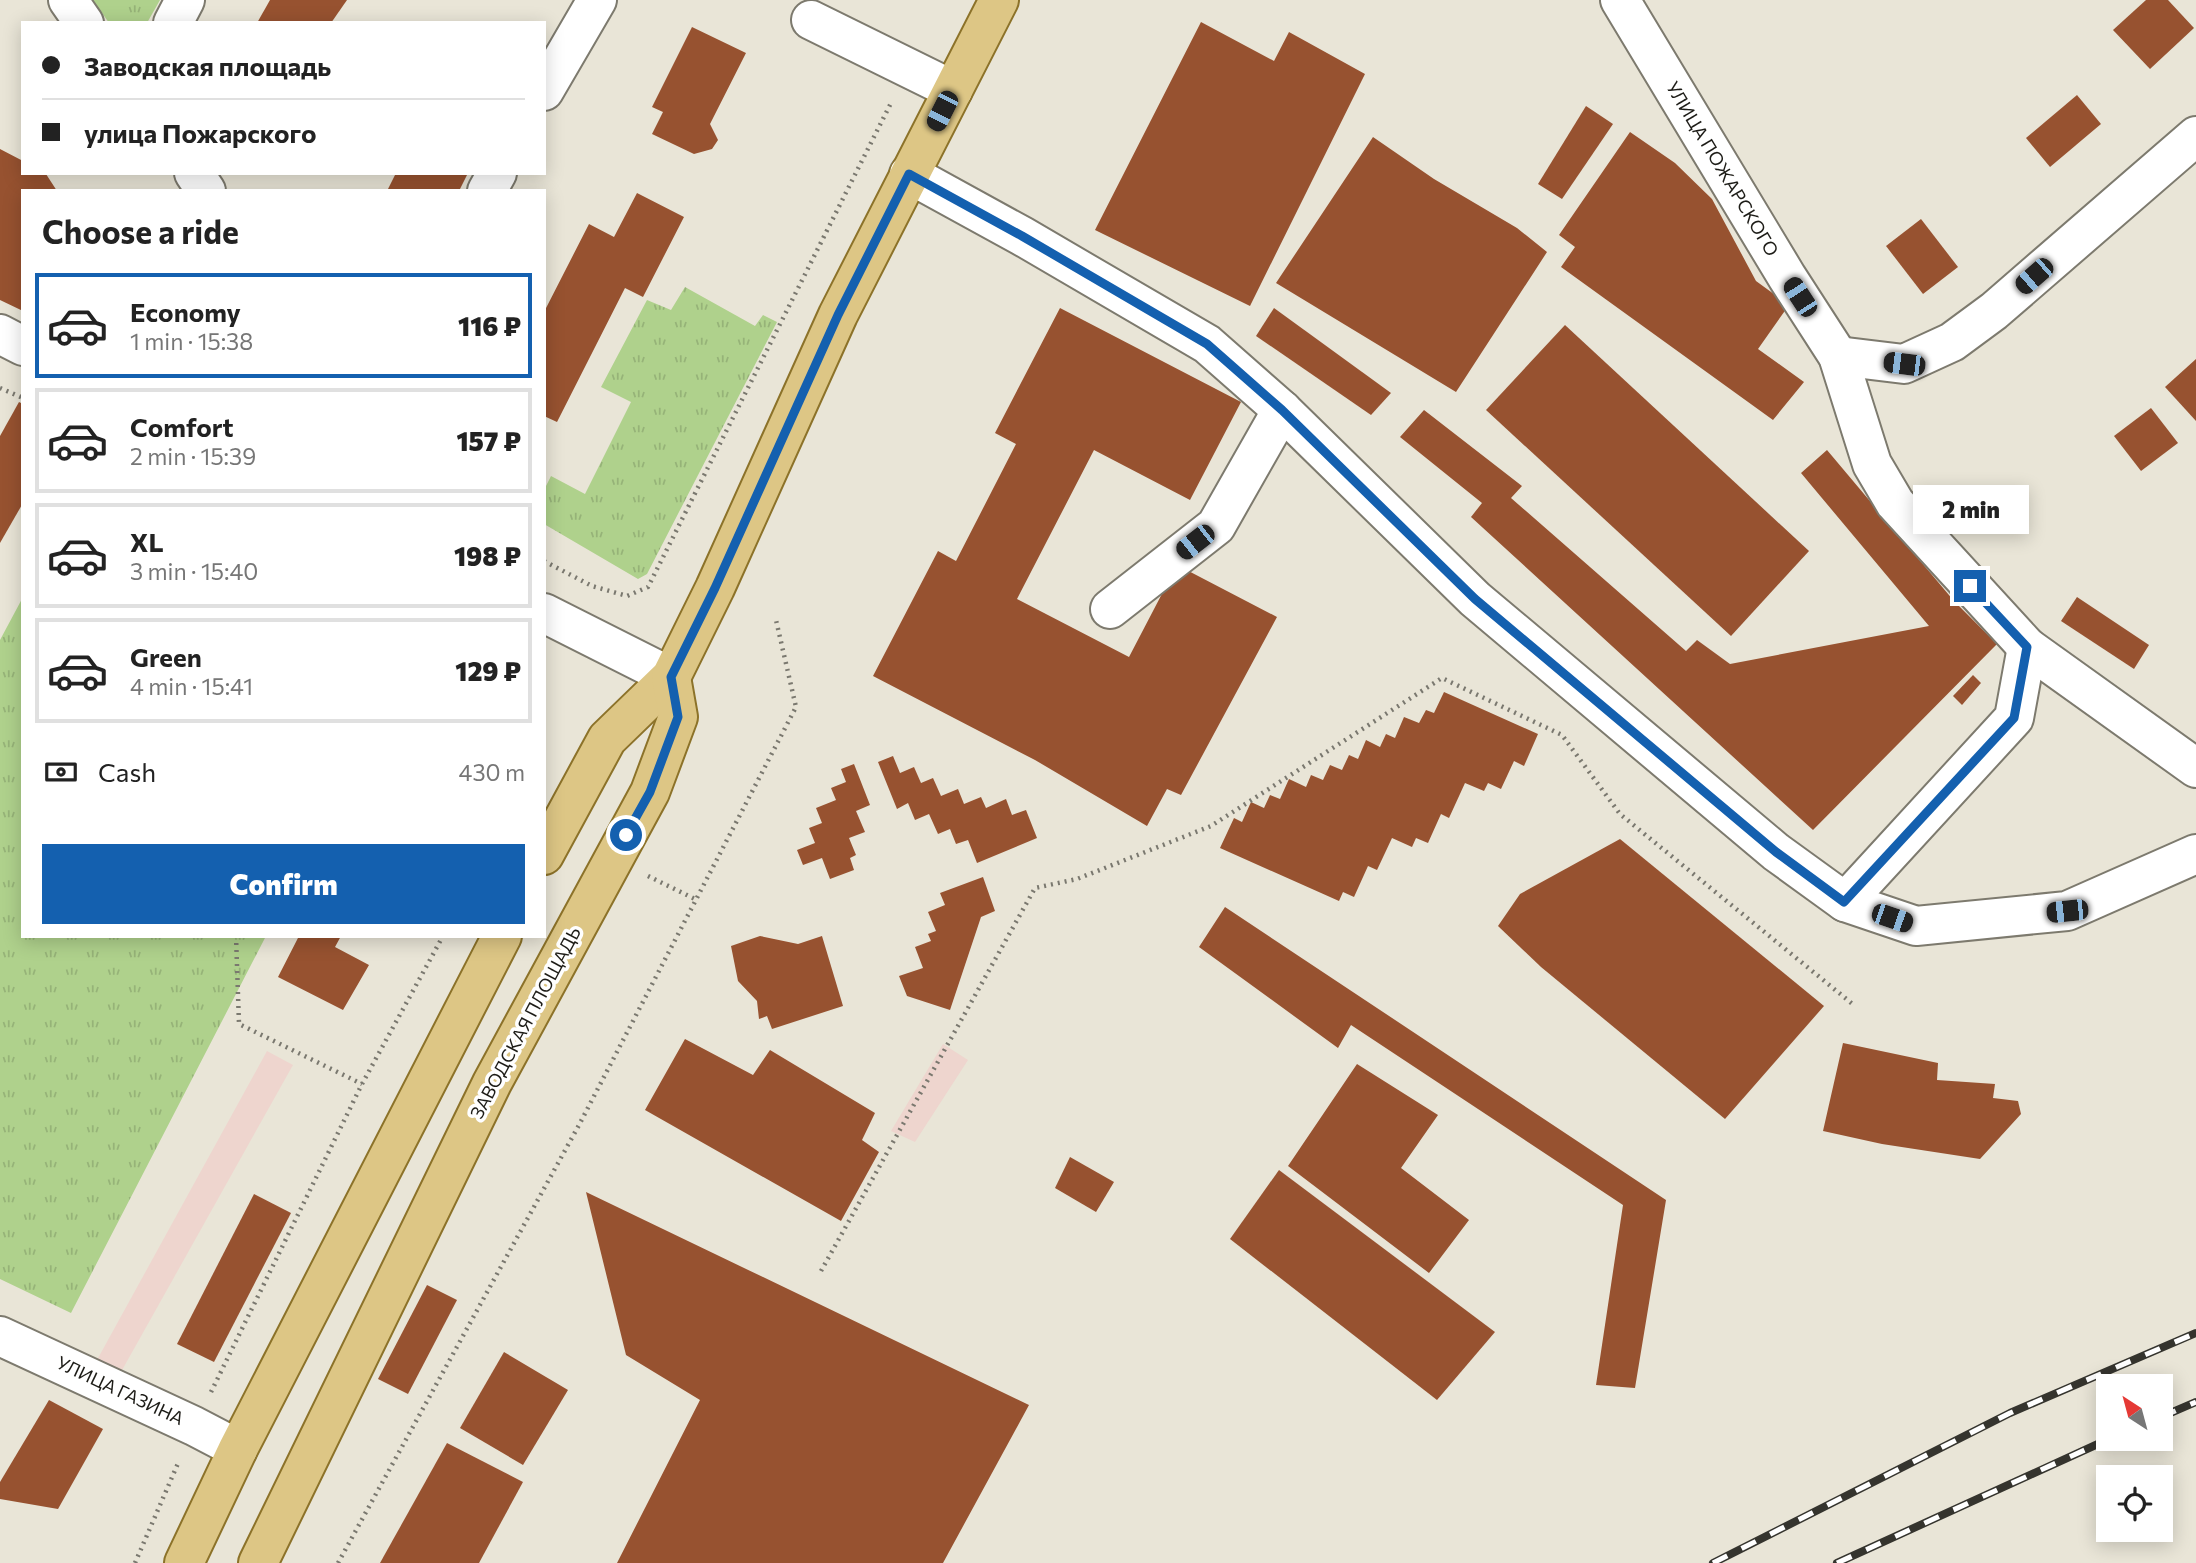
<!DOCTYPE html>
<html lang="en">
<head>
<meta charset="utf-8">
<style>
  :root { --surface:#fff; --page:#f2f2f2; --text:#222; --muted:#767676; --line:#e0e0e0; --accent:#1460af }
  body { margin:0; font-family:Commissioner,sans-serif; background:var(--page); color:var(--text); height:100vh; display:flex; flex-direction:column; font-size:26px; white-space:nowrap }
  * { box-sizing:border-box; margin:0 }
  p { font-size:23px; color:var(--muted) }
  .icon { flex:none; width:38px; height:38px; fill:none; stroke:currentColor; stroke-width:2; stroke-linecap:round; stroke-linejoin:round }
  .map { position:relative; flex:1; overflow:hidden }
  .sheet { position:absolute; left:21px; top:189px; width:525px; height:749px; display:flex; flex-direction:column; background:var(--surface); border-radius:0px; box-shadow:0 4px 18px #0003 }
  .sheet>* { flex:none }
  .hud { position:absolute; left:21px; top:21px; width:525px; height:154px; border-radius:0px; box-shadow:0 4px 18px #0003; display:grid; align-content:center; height:154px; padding:0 21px; background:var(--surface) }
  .needle { width:46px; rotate:324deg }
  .buttons { position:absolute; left:2096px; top:1374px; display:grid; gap:14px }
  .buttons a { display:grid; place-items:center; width:77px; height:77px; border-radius:0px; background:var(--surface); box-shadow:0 4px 18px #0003; font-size:35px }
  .end { position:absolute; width:32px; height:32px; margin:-16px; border:9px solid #1460af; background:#fff; box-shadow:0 0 0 4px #fff }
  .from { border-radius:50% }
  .bubble { position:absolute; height:49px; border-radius:0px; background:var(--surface); box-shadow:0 4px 18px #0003; font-size:23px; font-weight:800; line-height:49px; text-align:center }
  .car { position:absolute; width:21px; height:42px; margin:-21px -10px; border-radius:9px; box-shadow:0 0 5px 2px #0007; background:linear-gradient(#222 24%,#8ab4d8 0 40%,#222 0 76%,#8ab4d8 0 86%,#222 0) }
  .hud b { display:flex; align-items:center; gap:24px; height:66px; font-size:26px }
  .hud b+b { border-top:2px solid var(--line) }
  .hud i { width:18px; height:18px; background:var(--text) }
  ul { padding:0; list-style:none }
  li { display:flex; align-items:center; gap:21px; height:105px; margin:0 14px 10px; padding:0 7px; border:4px solid var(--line); border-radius:0px }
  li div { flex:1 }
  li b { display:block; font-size:26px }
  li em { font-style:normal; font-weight:800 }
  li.on { border-color:var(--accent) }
  li>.icon { width:63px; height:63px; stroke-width:1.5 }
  h2 { padding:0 21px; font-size:32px; line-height:84px }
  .pay { display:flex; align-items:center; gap:18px; height:77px; padding:0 21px; font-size:26px }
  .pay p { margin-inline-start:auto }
  .action { display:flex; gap:14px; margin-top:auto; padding:14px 21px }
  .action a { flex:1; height:80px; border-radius:0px; background:var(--accent); color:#fff; font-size:28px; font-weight:800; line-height:80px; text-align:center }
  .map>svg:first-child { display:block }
  .commercial { fill:#eed5ce }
  .grass { fill:url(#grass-tufts) }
  .building { fill:#975230 }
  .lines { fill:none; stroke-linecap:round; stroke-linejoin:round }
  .minor-casing { stroke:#7d7a6e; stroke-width:42 }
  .major-casing { stroke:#8c7229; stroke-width:42 }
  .path { stroke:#7a786f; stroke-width:4.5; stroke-dasharray:2 5; stroke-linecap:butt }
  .minor { stroke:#fff; stroke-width:38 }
  .major { stroke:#ddc685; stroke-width:38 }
  .rail-casing { stroke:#35342e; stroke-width:8 }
  .rail { stroke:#fff; stroke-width:5; stroke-dasharray:16; stroke-linecap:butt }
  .route { stroke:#1460af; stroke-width:9 }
  .labels { text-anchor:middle; stroke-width:7; stroke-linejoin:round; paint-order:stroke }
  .street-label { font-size:18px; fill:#1d1c17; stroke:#fff }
</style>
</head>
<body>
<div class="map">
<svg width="2196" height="1563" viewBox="0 0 2196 1563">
  <defs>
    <pattern id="grass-tufts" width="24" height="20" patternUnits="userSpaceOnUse" patternTransform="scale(1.75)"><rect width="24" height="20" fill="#afd18c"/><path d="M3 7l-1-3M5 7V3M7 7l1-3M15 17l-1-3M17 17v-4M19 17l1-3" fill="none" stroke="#96b378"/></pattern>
  </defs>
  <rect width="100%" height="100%" fill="#e9e5d7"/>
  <g class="commercial">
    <path d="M943,1044L968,1060L915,1142L891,1131Z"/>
    <path d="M267,1051L293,1065L121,1372L97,1360Z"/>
  </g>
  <g class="grass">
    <path d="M93,0H160L147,23H109Z"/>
    <path d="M685,287L755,326L763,315L777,322L647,574L638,579L544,524V490L551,476L585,494L631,402L601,387L647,300L671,310Z"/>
    <path d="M23,597V936H266L71,1313L0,1279V640Z"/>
  </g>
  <g class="building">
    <path d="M270,0H347L331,23H257Z"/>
    <path d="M2146,0H2168L2194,28L2150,69L2113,30Z"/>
    <path d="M1201,22L1274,61L1289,32L1365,74L1250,306L1095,230Z"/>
    <path d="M692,27L746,53L710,124L718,140L712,149L694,154L652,134L663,112L652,107Z"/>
    <path d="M2077,95L2101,124L2050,167L2026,138Z"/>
    <path d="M1586,106L1613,124L1562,199L1538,184Z"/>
    <path d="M1630,132L1675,163L1712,199L1756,281L1789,305L1758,349L1804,382L1773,420L1561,267L1575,247L1559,235Z"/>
    <path d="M1373,137L1434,179L1517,228L1547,252L1456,392L1276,283Z"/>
    <path d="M0,149L23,161V173L46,174L57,191H23V311L0,300Z"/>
    <path d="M396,173H468L459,191H387Z"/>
    <path d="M637,193L684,217L643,297L625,288L557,422L544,416V312L589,224L614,237Z"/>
    <path d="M1921,219L1958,267L1923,294L1886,246Z"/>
    <path d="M1060,308L1241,402L1190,500L1094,450L1017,599L1129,657L1177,565L1277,617L1181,795L1167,789L1147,826L1035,760L873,676L938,551L956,561L1016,444L995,433Z"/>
    <path d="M1274,308L1391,393L1371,415L1256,336Z"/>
    <path d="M1565,325L1809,551L1731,636L1486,410Z"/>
    <path d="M2196,359V421L2165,387Z"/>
    <path d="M19,402L23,404V503L0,543V436Z"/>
    <path d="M2151,408L2178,443L2141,471L2114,436Z"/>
    <path d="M1424,410L1522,486L1511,498L1686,651L1697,640L1730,664L1929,626L1801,473L1827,450L1954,601L1997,644L1813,830L1471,517L1482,503L1400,437Z"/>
    <path d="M2077,597L2149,645L2134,669L2061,621Z"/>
    <path d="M1973,675L1981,683L1962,705L1953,696Z"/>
    <path d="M1444,692L1538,734L1524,766L1514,761L1501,789L1488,783L1484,791L1465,783L1449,818L1441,814L1428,843L1416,838L1412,847L1392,838L1377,870L1368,866L1354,897L1343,892L1339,901L1220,848L1234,818L1242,822L1251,802L1264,808L1270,795L1280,799L1289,779L1306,787L1311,775L1323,780L1330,765L1342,770L1349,755L1358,759L1366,740L1380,747L1386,734L1395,738L1404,717L1419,723L1426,710L1434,713Z"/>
    <path d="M893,756L900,773L914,767L921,783L933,778L941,796L958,789L964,804L981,797L986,808L1006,799L1012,815L1026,810L1037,838L977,863L968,840L956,844L950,829L938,834L929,814L915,820L908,803L897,809L878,762Z"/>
    <path d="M854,764L870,805L856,811L865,832L849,838L856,855L850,858L854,870L830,879L822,858L803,865L797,850L815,843L809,828L822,823L816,808L836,800L831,788L846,782L841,769Z"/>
    <path d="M1620,839L1824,1006L1725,1119L1541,967L1498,926L1520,894Z"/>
    <path d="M983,877L995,911L981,917L950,1010L907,996L899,976L923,968L915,947L931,941L928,934L936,931L928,912L945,905L940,893Z"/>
    <path d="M1225,907L1666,1200L1635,1388L1596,1385L1623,1205L1351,1025L1338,1048L1199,947Z"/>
    <path d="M299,936H341L335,947L369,965L343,1010L278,977Z"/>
    <path d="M760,936L798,944L822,936L843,1006L772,1029L767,1016L759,1019L757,1001L738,981L731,946Z"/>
    <path d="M685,1039L753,1075L770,1050L875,1113L862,1140L879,1152L841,1221L645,1110Z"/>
    <path d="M1843,1043L1938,1063L1937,1080L1995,1084L1993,1098L2018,1101L2021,1114L1980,1159L1882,1144L1823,1131Z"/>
    <path d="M1357,1064L1438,1115L1401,1168L1469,1220L1429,1273L1288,1166Z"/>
    <path d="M1070,1157L1114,1182L1096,1212L1055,1188Z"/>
    <path d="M1279,1170L1495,1332L1437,1400L1230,1239Z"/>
    <path d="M586,1192L1029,1405L943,1563H617L700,1400L626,1355Z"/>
    <path d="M254,1194L291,1213L214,1362L177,1344Z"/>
    <path d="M427,1285L457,1300L408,1394L378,1379Z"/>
    <path d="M504,1352L568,1390L523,1465L460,1428Z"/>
    <path d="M49,1400L103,1429L58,1509L0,1499V1482Z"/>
    <path d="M447,1443L523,1482L479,1563H380Z"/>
  </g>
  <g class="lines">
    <defs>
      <g id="minor">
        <path d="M68,0L84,23"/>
        <path d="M1620,0L1787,277L1838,356L1872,464L1895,503L2027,647L2196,768"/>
        <path d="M811,20L953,90"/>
        <path d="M173,23L185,0"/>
        <path d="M544,91L597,0"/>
        <path d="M194,173L206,191"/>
        <path d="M909,174L1022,236L1207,344L1282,410L1475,599L1776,852L1845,902L2014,718L2027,647"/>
        <path d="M487,191L497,173"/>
        <path d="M0,334L23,346"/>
        <path d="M1838,356L1904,364L1952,342L1994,311L2196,136"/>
        <path d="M1110,609L1216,526L1282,410"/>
        <path d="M544,613L671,677"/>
        <path d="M1845,902L1916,926L2067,911L2196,854"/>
        <path d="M0,1336L194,1426L238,1449"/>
      </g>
      <g id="major">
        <path d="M544,855L607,739L671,677L715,588L838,315L999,0"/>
        <path d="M184,1563L238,1449L502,936"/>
        <path d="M258,1563L492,1083L650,792L678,717L671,677"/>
      </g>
    </defs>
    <use href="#minor" class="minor-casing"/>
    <use href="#major" class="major-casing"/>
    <g class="path">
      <path d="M0,388L23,398"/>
      <path d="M544,561L592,586L627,596L648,587L892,101"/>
      <path d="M648,876L695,899"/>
      <path d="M236,936L239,1024L362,1084"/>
      <path d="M821,1271L1035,888L1077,879L1211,826L1442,678L1562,735L1620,814L1855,1006"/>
      <path d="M211,1392L362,1084L443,936"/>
      <path d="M135,1563L179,1461"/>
      <path d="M338,1563L579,1125L796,707L776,620"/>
    </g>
    <use href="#minor" class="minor"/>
    <use href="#major" class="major"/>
    <defs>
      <g id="rail">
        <path d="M2161,1417L2196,1402"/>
        <path d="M1713,1563L2010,1413L2196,1333"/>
        <path d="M1837,1563L2111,1438"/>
      </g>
    </defs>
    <use href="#rail" class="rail-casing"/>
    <use href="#rail" class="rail"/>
  </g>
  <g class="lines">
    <path class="route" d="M626,835L650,792L678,717L671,677L715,588L838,315L909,174L1022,236L1207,344L1282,410L1475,599L1776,852L1844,902L2014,718L2027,647L1970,586"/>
  </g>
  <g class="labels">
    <g class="street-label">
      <text transform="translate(1722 169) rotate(59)" y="6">УЛИЦА ПОЖАРСКОГО</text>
      <text transform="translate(526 1023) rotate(-62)" y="6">ЗАВОДСКАЯ ПЛОЩАДЬ</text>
      <text transform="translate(120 1391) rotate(25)" y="6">УЛИЦА ГАЗИНА</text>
    </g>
  </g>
</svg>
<div class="buttons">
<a><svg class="needle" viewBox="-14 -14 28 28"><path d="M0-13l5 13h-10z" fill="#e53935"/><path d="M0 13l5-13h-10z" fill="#767676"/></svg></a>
<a><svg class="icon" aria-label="locate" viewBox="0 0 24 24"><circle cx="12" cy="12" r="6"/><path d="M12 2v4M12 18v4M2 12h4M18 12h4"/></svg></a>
</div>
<i class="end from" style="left:626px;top:835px"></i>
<i class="end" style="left:1970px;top:586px"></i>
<div class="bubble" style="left:1913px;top:485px;width:116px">2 min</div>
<i class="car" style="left:942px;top:111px;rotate:207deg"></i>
<i class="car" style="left:2034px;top:276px;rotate:229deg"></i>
<i class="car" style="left:1800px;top:297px;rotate:327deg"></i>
<i class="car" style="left:1904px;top:364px;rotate:277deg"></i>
<i class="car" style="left:1195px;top:542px;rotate:232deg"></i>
<i class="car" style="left:2067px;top:911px;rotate:264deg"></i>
<i class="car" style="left:1892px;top:918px;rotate:109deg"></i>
<div class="hud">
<b><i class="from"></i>Заводская площадь</b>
<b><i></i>улица Пожарского</b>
</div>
<section class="sheet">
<h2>Choose a ride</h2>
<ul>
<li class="on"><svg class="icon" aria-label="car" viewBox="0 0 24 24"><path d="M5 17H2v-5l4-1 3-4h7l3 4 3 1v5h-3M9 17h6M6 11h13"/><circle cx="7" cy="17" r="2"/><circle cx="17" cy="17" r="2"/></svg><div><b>Economy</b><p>1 min · 15:38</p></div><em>116 ₽</em></li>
<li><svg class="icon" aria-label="car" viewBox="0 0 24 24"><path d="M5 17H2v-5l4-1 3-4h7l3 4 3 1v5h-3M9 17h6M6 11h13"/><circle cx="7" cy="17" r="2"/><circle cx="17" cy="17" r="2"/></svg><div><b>Comfort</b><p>2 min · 15:39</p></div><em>157 ₽</em></li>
<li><svg class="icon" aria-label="car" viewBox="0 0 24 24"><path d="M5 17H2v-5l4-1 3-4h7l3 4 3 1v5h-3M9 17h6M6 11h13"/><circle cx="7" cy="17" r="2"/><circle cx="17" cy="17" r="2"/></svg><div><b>XL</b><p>3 min · 15:40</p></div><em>198 ₽</em></li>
<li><svg class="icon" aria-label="car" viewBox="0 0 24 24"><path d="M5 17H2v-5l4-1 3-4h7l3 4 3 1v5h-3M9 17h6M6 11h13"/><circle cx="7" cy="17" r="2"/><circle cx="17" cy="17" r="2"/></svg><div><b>Green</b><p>4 min · 15:41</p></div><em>129 ₽</em></li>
</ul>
<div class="pay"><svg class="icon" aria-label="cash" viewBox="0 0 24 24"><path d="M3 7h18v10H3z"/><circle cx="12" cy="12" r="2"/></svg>Cash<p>430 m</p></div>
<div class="action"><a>Confirm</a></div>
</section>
</div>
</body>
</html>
